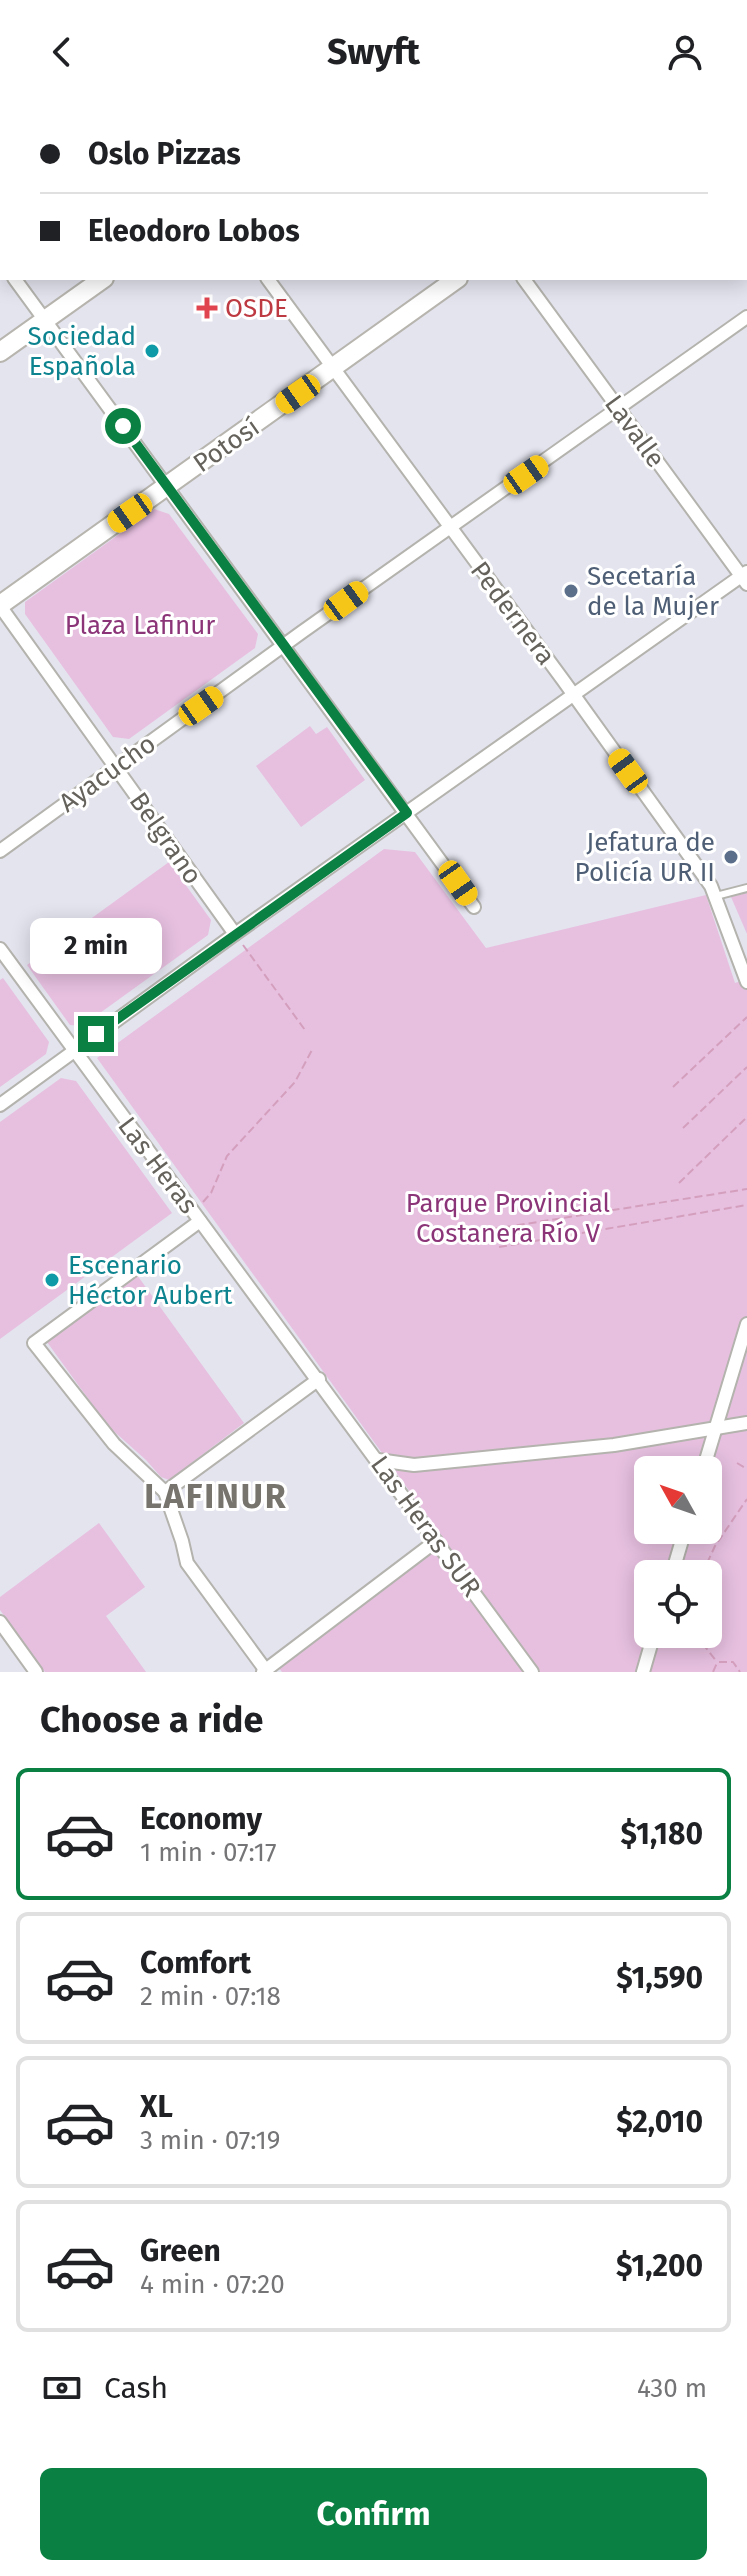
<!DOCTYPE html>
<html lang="en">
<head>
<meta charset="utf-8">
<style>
  :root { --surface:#fff; --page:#f6f6f6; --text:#202124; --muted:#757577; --line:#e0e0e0; --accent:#0b8043 }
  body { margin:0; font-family:"Fira Sans",sans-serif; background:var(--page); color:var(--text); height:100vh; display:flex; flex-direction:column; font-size:30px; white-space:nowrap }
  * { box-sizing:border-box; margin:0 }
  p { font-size:26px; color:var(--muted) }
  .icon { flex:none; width:44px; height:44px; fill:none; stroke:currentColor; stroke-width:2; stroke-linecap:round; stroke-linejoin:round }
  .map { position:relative; height:1568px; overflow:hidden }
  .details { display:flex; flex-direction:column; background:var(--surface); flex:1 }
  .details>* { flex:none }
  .top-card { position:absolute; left:0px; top:0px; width:748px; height:176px; box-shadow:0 4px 20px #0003; display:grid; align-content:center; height:176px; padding:0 40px; background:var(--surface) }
  .needle { width:52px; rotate:310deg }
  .controls { position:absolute; left:634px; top:1352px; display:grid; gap:16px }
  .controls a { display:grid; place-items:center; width:88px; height:88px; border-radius:12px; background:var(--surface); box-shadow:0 4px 20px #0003; font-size:40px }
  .end { position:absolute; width:36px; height:36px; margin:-18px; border:10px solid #0b8043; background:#fff; box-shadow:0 0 0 4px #fff }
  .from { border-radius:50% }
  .bubble { position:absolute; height:56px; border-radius:12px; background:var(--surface); box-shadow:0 4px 20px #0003; font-size:26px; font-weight:700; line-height:56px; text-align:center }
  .car { position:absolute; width:24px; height:48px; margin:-24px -12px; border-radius:10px; box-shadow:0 0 6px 2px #0007; background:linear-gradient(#f5c518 24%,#345 0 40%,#f5c518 0 76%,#345 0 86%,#f5c518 0) }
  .top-card b { display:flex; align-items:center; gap:28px; height:76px; font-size:30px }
  .top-card b+b { border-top:2px solid var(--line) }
  .top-card i { width:20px; height:20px; background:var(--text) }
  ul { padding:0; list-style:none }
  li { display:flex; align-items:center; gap:24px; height:132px; margin:0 16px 12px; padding:0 24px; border:4px solid var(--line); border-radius:12px }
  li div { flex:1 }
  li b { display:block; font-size:30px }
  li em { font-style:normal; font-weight:700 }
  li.selected { border-color:var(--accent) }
  li>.icon { width:72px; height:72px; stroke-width:1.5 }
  h2 { padding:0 40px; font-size:36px; line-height:96px }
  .pay { display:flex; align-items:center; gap:20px; height:88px; padding:0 40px; font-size:30px }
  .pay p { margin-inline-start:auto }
  .action { display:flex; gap:16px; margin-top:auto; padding:16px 40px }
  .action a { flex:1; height:92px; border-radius:12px; background:var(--accent); color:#fff; font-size:32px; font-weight:700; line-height:92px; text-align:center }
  header { display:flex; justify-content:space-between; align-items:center; height:104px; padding:0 40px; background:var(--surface); font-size:36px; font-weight:700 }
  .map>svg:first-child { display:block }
  .green { fill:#e7c0e0; fill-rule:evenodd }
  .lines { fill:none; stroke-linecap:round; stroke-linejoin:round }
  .lane-casing { stroke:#b4b3ad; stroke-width:10 }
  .street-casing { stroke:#b4b3ad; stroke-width:16 }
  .secondary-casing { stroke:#b7b5ae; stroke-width:22 }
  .path { stroke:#d49fbd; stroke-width:2; stroke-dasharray:8 4; stroke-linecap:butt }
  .lane { stroke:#fff; stroke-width:6 }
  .street { stroke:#fff; stroke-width:12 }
  .secondary { stroke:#fff; stroke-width:18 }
  .route { stroke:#0b8043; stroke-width:10 }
  .health-dot { fill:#e0444e; stroke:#fff; stroke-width:3 }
  .culture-dot { fill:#0f9aa8; stroke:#fff; stroke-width:3 }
  .service-dot { fill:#5c6f8a; stroke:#fff; stroke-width:3 }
  .labels { text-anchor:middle; stroke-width:6; stroke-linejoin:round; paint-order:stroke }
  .health-label { font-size:26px; fill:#be3a42; stroke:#fff; text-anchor:start }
  .culture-label { font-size:26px; fill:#0d838f; stroke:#fff; text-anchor:end }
  .street-label { font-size:26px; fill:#65625c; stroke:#fff }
  .service-label { font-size:26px; fill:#4e5e75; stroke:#fff; text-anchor:start }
  .park-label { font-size:26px; fill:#8b3578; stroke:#fff }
  .district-label { font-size:34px; font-weight:bold; letter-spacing:2px; fill:#77736d; stroke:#fff }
</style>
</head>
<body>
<header><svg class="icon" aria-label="back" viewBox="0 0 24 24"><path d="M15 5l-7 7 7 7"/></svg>Swyft<svg class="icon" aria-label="person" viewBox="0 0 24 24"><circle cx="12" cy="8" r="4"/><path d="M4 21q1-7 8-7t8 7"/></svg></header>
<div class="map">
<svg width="747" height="1568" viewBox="0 0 747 1568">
  <rect width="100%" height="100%" fill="#e4e4ef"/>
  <g class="green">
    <path d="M157,0H330L327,2Z"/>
    <path d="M154,405L169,410L258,530L255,544L129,635L113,633L25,510V498Z"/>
    <path d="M310,622L316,630L327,623L365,676L301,723L256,662Z"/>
    <path d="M384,745L415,748L486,844L706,791L735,879L747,875V1568H540L97,954ZM648,1366H708V1426H648ZM648,1470H708V1530H648Z"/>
    <path d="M169,758L211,816L208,831L82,922L70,921L27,861Z"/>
    <path d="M747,789V830L731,793Z"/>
    <path d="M3,874L49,938L46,950L0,983V876Z"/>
    <path d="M61,974L76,977L172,1109L0,1235V1018Z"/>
    <path d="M137,1171L244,1319L169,1376L161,1373L146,1356L108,1322L47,1238Z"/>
    <path d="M99,1419L145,1483L106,1512L146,1568H45L0,1506V1493Z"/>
    <path d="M434,1445L525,1568H282L278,1563Z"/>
  </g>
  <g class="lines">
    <defs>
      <path id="lane" d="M716,792L747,784"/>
      <g id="street">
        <path d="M142,0L143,2"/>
        <path d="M396,0L398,2"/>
        <path d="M652,0L654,2"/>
        <path d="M746,128L747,130"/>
        <path d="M0,155L2,158"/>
        <path d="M14,174L474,803"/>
        <path d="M267,174L563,576L711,782L747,878"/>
        <path d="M523,174L747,480"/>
        <path d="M0,502L235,830"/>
        <path d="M0,747L302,528L747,213"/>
        <path d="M0,845L532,1568"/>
        <path d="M0,1001L235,830L747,468"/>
        <path d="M378,1356L414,1361L614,1341L747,1319"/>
        <path d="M703,1366L747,1220"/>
        <path d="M165,1388L114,1340L34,1239L200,1117"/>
        <path d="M165,1388L182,1437L187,1459L267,1568"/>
        <path d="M165,1388L319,1275"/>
        <path d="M672,1470L685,1426"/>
        <path d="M0,1518L36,1568"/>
        <path d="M263,1568L436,1437"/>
        <path d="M643,1568L654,1530"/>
      </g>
      <g id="secondary">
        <path d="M342,2L345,0"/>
        <path d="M695,2L698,0"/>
        <path d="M0,248L104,174"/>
        <path d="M0,501L458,174"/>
      </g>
    </defs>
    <use href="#lane" class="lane-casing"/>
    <use href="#street" class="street-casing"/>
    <use href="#secondary" class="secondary-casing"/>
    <g class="path">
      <path d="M243,841L305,926"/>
      <path d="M673,983L747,913"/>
      <path d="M683,1024L747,963"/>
      <path d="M679,1079L747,1013"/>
      <path d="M203,1098L211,1089L227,1052L295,978L313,944"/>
      <path d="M493,1125L747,1085"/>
      <path d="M499,1143L747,1101"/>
      <path d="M737,1359L747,1365"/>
      <path d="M702,1470L715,1442L747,1395"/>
      <path d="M695,1530L717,1558"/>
      <path d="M719,1558H733L740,1568"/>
      <path d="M713,1568L717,1559"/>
    </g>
    <use href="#lane" class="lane"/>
    <use href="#street" class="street"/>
    <use href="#secondary" class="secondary"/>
  </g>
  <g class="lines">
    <path class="route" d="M96,930L407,709L123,322"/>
  </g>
  <path class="health-dot" d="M203 192h8v8h8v8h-8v8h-8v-8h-8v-8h8z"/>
  <g class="culture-dot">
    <circle cx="152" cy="247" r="8"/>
    <circle cx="52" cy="1176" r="8"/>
  </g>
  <g class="service-dot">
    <circle cx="571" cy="487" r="8"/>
    <circle cx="731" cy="753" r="8"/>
  </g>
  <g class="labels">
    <g class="health-label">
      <text x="225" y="213">OSDE</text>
    </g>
    <g class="culture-label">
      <text x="136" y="241">Sociedad<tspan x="136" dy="30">Española</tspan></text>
      <text x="68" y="1170" text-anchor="start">Escenario<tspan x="68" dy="30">Héctor Aubert</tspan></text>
    </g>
    <g class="street-label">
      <text transform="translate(635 327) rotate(54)" y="9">Lavalle</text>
      <text transform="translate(226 341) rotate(-35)" y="9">Potosí</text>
      <text transform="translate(513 509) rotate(53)" y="9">Pedernera</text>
      <text transform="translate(107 669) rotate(-36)" y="9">Ayacucho</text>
      <text transform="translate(166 734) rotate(55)" y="9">Belgrano</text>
      <text transform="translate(158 1061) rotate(53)" y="9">Las Heras</text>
      <text transform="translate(426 1422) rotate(54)" y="9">Las Heras SUR</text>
    </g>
    <g class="service-label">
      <text x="587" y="481">Secetaría<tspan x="587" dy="30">de la Mujer</tspan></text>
      <text x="715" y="747" text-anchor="end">Jefatura de<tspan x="715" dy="30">Policía UR II</tspan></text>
    </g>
    <g class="park-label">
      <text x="140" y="530">Plaza Lafinur</text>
      <text x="508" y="1108">Parque Provincial<tspan x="508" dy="30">Costanera Río V</tspan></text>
    </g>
    <g class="district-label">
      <text x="216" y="1404">LAFINUR</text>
    </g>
  </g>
</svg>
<div class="controls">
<a><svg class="needle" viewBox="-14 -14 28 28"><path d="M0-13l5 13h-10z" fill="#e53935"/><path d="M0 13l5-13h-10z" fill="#757577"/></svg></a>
<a><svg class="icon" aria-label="locate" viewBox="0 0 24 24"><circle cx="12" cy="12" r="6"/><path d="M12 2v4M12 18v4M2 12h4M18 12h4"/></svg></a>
</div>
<i class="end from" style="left:123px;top:322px"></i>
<i class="end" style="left:96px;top:930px"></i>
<div class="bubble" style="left:30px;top:814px;width:132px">2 min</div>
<i class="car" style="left:298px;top:290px;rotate:235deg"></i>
<i class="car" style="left:526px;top:371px;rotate:55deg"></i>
<i class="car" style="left:130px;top:409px;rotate:235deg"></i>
<i class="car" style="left:346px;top:497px;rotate:54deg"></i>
<i class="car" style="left:201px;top:602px;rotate:55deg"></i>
<i class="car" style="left:628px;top:667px;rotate:324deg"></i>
<i class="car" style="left:458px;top:779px;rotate:145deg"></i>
<div class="top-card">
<b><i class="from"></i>Oslo Pizzas</b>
<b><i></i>Eleodoro Lobos</b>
</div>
</div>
<section class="details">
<h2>Choose a ride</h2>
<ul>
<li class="selected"><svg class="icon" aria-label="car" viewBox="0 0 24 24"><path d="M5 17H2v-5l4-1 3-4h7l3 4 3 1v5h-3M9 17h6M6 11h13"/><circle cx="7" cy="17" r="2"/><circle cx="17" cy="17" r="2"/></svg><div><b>Economy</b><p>1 min · 07:17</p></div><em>$1,180</em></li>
<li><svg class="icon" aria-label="car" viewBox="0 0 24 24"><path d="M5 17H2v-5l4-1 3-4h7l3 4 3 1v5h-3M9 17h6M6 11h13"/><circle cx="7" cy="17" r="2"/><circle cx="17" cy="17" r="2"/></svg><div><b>Comfort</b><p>2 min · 07:18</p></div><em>$1,590</em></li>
<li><svg class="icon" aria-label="car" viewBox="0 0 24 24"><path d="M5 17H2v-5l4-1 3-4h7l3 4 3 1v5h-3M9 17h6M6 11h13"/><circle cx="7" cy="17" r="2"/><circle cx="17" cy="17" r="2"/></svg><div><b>XL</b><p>3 min · 07:19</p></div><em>$2,010</em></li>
<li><svg class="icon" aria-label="car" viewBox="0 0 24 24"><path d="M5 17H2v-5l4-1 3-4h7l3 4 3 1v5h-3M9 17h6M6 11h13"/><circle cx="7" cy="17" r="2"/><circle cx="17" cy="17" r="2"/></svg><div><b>Green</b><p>4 min · 07:20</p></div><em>$1,200</em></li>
</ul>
<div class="pay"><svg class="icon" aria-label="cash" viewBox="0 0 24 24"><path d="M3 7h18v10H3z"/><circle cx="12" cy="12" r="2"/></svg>Cash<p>430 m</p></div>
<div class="action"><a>Confirm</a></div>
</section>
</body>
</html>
